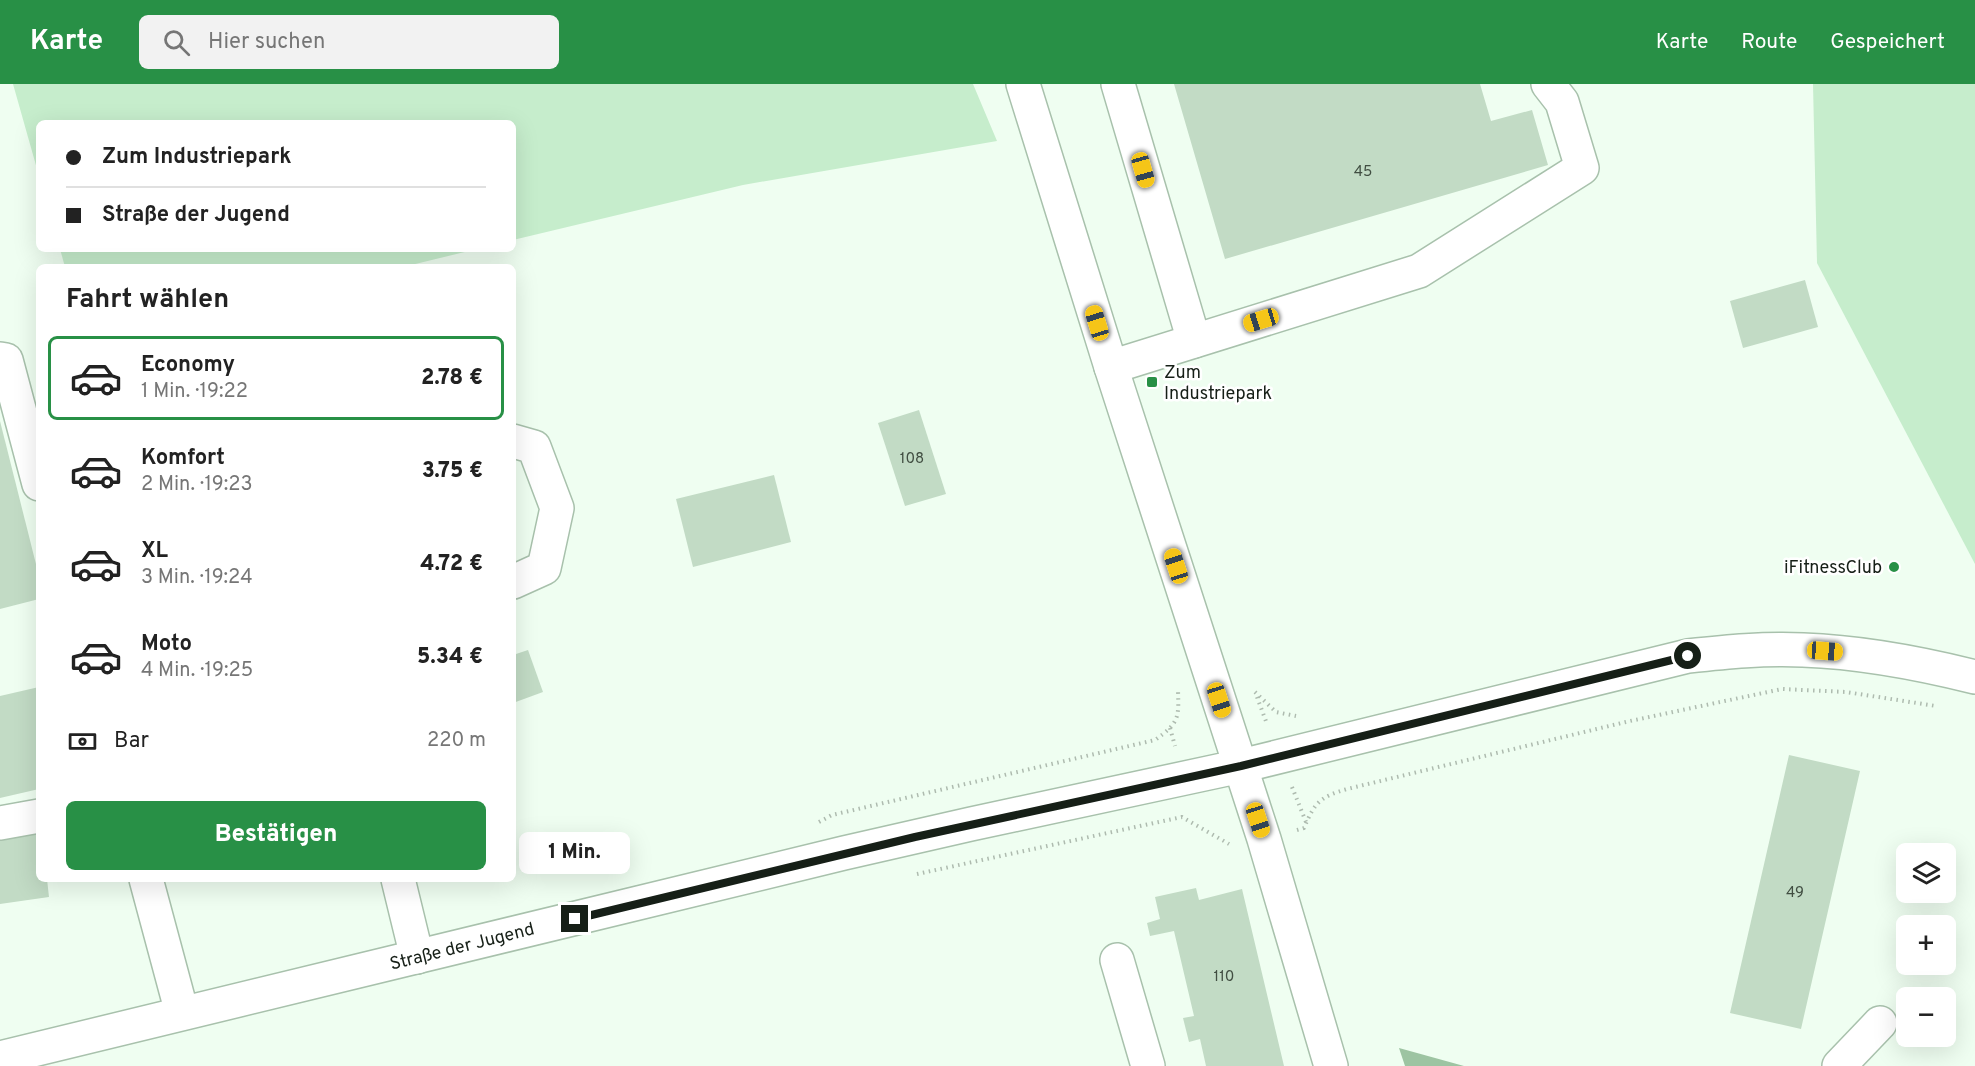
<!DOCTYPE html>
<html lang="de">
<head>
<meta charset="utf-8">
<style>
  :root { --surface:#fff; --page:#f2f2f2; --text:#222; --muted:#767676; --line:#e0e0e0; --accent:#289046 }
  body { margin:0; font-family:Overpass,sans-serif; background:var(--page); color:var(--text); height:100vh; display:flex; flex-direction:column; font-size:22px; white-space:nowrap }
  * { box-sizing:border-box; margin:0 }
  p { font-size:20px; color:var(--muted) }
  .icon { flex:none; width:33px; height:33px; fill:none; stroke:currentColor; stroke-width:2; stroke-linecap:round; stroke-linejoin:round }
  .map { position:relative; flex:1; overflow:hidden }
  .drawer { position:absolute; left:36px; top:180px; width:480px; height:618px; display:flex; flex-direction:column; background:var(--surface); border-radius:9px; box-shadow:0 6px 24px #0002 }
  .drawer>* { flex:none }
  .guide { position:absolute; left:36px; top:36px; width:480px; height:132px; border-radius:9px; box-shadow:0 6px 24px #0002; display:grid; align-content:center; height:132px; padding:0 30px; background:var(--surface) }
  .fabs { position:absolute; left:1896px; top:759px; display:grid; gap:12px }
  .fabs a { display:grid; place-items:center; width:60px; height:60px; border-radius:9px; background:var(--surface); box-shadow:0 6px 24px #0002; font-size:30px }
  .end { position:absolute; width:27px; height:27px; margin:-14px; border:8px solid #161f17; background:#fff; box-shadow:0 0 0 3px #fff }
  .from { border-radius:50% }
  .bubble { position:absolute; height:42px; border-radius:9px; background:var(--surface); box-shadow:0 6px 24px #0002; font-size:20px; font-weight:800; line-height:42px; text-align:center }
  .car { position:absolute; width:18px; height:36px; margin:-18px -9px; border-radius:8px; box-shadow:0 0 4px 2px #0007; background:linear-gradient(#f5c518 24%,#345 0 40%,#f5c518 0 76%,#345 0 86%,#f5c518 0) }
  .guide b { display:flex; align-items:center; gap:21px; height:57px; font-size:22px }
  .guide b+b { border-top:2px solid var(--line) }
  .guide i { width:15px; height:15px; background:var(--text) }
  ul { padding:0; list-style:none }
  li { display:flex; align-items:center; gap:18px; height:84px; margin:0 12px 9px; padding:0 18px; border:3px solid transparent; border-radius:9px }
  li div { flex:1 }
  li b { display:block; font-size:22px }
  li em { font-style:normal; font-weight:800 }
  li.active { border-color:var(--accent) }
  li>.icon { width:54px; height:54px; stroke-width:1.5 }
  h2 { padding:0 30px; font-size:27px; line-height:72px }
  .pay { display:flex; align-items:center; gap:15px; height:66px; padding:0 30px; font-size:22px }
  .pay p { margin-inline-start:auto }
  .button { display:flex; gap:12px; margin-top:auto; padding:12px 30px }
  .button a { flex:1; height:69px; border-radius:9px; background:var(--accent); color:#fff; font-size:24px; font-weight:800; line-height:69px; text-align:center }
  header { display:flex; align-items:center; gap:36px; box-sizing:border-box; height:84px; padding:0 30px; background:var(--accent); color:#fff }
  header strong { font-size:28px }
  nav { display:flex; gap:33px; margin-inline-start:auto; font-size:21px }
  .search { width:420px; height:54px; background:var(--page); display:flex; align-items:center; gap:15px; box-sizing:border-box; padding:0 21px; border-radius:9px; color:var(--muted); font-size:22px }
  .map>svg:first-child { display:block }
  .green { fill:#c6edcc }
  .water { fill:#9dc4a2 }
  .building { fill:#c2dbc5 }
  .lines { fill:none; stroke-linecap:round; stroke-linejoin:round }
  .minor-casing { stroke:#a8c1ac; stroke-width:36 }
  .path { stroke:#aebbaf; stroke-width:4; stroke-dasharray:1.5 4.5; stroke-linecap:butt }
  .minor { stroke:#fff; stroke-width:33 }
  .route { stroke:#161f17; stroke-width:8 }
  .poi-dot { fill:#289046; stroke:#fff; stroke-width:2 }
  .labels { text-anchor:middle; stroke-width:5; stroke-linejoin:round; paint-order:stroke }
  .number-label { font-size:15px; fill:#414e42 }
  .poi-label { font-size:18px; fill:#161f17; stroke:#fff; text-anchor:start }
  .street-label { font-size:18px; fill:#161f17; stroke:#fff }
</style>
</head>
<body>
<header>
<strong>Karte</strong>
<div class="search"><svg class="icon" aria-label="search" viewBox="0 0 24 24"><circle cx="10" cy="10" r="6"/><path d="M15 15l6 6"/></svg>Hier suchen</div>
<nav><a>Karte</a><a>Route</a><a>Gespeichert</a></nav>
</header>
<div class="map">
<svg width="1975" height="982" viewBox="0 0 1975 982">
  <rect width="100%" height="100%" fill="#effef1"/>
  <g class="green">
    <path d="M13,0H973L997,57L743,101L513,156V39H39V92Z"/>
    <path d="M1813,0H1975V480L1817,179Z"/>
    <path d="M60,165H477L403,183H65Z"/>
  </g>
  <path class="water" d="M1399,964L1464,982H1405Z"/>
  <g class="building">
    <path d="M1174,0H1480L1491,37L1532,26L1548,81L1225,175Z"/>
    <path d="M1805,196L1818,243L1743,264L1730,217Z"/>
    <path d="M919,326L946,410L905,422L878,339Z"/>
    <path d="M0,337L39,492V515L0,525Z"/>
    <path d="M774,391L791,458L693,483L676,415Z"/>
    <path d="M528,566L543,608L513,619V571Z"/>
    <path d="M39,603V705L0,714V612Z"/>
    <path d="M1789,671L1860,687L1801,945L1730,929Z"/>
    <path d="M39,745V795H47L49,813L0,820V751Z"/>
    <path d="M1196,804L1199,816L1242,805L1284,982H1206L1200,955L1189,958L1183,934L1194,932L1174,847L1150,852L1147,839L1160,835L1155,813Z"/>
  </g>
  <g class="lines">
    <defs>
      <g id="minor">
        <path d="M1023,0L1111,283L1264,755L1331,982"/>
        <path d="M1118,0L1194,257"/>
        <path d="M0,275L6,276L39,400"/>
        <path d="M1111,283L1419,187L1582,84L1562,18L1548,0"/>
        <path d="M513,357L534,363L557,424L544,484L513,498"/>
        <path d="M0,739L39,732"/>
        <path d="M146,795L182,929"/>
        <path d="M398,795L417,873"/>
        <path d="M1117,876L1148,982"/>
        <path d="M0,974L844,769L971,740L1241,682L1688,572C1726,568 1765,564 1803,566C1860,568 1919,579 1975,593"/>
        <path d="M1839,982L1880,939"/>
      </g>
    </defs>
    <use href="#minor" class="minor-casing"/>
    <g class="path">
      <path d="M1255,608L1276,628L1296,632"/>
      <path d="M1257,613L1267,640"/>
      <path d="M1170,644L1175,662"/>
      <path d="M1292,703L1306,738"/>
      <path d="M819,738L832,731L1155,656C1179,639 1179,634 1178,606"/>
      <path d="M1297,746L1304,744C1315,718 1320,713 1347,705L1630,637L1782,605L1846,608L1936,622"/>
      <path d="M917,790L1182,733L1229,760"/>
    </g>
    <use href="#minor" class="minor"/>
  </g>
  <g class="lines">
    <path class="route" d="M575,835L915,753L1241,682L1688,572"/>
  </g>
  <g class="poi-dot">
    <rect x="1146" y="292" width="12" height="12" rx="3"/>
    <circle cx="1894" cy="483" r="6"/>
  </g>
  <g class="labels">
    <g class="number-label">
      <text x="1363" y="92">45</text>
      <text x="912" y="379">108</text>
      <text x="1795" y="813">49</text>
      <text x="1224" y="897">110</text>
    </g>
    <g class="poi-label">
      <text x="1164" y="294">Zum<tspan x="1164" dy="21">Industriepark</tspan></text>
      <text x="1882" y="489" text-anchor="end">iFitnessClub</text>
    </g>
    <g class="street-label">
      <text transform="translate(462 862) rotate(-14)" y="6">Straße der Jugend</text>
    </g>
  </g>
</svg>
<div class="fabs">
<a><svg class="icon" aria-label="layers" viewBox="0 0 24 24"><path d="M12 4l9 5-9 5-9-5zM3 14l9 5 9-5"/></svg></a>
<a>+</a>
<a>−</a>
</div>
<i class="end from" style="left:1688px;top:572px"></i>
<i class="end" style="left:575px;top:835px"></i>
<div class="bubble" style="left:519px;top:748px;width:111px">1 Min.</div>
<i class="car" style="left:1143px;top:86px;rotate:164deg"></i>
<i class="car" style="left:1261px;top:236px;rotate:253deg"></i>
<i class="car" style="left:1097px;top:239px;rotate:343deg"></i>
<i class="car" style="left:1176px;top:482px;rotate:342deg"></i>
<i class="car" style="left:1825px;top:567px;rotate:94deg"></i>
<i class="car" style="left:1219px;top:616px;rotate:162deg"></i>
<i class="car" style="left:1258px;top:736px;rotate:162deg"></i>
<div class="guide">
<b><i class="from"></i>Zum Industriepark</b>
<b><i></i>Straße der Jugend</b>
</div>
<section class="drawer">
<h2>Fahrt wählen</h2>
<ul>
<li class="active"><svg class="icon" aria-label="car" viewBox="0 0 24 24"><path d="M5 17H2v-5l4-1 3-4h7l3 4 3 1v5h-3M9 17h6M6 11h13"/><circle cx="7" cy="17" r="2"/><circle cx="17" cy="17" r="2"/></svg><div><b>Economy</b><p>1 Min. · 19:22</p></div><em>2.78 €</em></li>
<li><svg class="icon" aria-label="car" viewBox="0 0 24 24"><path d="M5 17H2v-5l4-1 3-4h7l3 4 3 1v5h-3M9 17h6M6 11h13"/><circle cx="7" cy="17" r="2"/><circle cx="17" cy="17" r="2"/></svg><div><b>Komfort</b><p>2 Min. · 19:23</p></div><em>3.75 €</em></li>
<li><svg class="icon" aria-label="car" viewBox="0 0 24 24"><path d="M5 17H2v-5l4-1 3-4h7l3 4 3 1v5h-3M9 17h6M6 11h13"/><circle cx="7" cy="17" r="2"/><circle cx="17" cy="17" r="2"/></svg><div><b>XL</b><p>3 Min. · 19:24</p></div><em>4.72 €</em></li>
<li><svg class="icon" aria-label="car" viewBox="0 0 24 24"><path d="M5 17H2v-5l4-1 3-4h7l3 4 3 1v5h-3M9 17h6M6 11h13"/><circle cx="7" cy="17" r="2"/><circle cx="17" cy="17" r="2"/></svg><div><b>Moto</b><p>4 Min. · 19:25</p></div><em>5.34 €</em></li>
</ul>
<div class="pay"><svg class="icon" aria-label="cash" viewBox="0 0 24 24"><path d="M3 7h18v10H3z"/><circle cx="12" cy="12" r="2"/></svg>Bar<p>220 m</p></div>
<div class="button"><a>Bestätigen</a></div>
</section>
</div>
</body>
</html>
